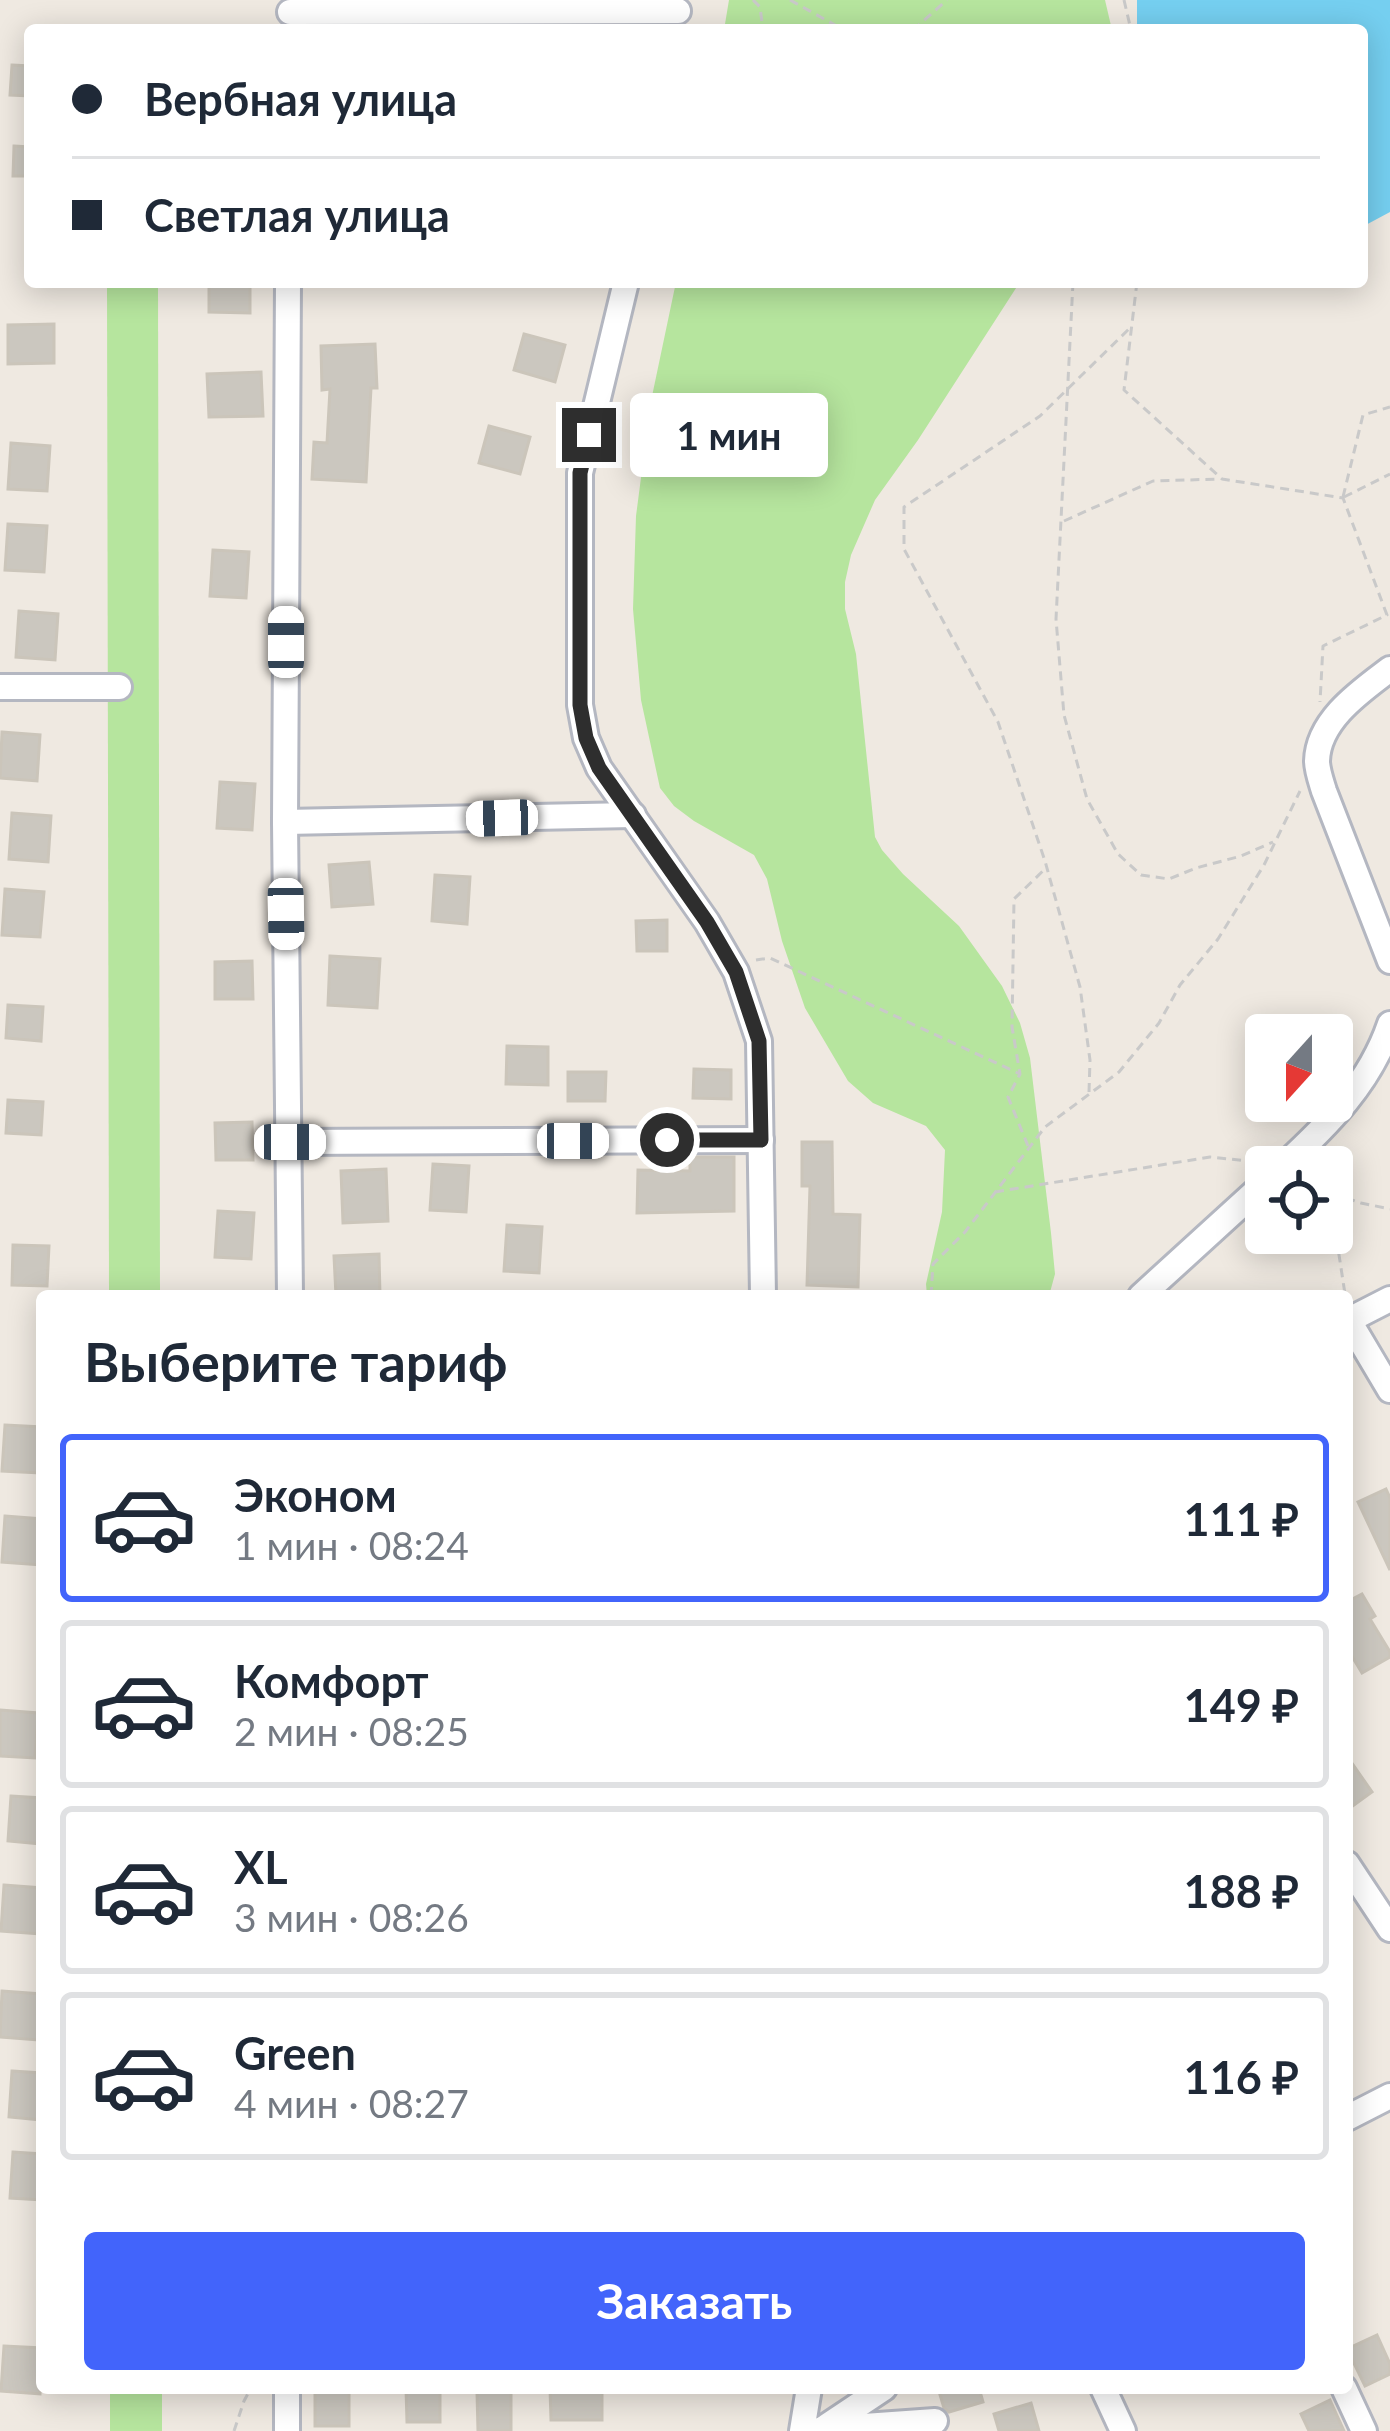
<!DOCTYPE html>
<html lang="ru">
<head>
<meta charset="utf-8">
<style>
  :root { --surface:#fff; --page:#f2f2f3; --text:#1f2937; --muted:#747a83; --line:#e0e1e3; --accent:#4264fb }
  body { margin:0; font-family:Lato,sans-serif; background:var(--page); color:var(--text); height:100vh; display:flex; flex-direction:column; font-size:45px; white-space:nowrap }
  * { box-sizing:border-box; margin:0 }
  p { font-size:39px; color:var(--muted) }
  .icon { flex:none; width:66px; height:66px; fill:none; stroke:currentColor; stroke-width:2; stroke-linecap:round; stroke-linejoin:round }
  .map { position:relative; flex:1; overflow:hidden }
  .sheet { position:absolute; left:36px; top:1290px; width:1317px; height:1104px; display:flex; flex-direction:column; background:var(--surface); border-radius:12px; box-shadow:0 6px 30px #0003 }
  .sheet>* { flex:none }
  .guide { position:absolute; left:24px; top:24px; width:1344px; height:264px; border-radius:12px; box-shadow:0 6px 30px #0003; display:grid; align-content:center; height:264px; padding:0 48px; background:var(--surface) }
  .needle { width:78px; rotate:201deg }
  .buttons { position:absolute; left:1245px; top:1014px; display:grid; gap:24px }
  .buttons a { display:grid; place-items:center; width:108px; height:108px; border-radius:12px; background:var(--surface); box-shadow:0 6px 30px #0003; font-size:60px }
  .end { position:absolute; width:54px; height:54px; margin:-27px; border:15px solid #2e2e2e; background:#fff; box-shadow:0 0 0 6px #fff }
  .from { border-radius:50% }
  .bubble { position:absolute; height:84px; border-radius:12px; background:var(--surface); box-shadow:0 6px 30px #0003; font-size:39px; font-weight:700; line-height:84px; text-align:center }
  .car { position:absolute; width:36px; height:72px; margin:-36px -18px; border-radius:15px; box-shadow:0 0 9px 3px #0007; background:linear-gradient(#fff 24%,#345 0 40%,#fff 0 76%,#345 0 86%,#fff 0) }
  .guide b { display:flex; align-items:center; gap:42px; height:114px; font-size:45px }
  .guide b+b { border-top:3px solid var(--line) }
  .guide i { width:30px; height:30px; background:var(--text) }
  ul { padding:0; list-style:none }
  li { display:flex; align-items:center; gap:36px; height:168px; margin:0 24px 18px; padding:0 24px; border:6px solid var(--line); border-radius:12px }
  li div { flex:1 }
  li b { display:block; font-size:45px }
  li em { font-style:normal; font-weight:700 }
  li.active { border-color:var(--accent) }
  li>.icon { width:108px; height:108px; stroke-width:1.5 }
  h2 { padding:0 48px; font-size:54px; line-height:144px }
  .button { display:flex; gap:24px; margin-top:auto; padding:24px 48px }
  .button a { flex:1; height:138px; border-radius:12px; background:var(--accent); color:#fff; font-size:48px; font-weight:700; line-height:138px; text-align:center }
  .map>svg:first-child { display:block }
  .green { fill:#b6e59e }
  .water { fill:#75cff0 }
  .building { fill:#cbc7bf; stroke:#cbc5ba; stroke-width:3 }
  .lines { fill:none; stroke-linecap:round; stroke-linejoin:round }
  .minor-casing { stroke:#b4b7c1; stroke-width:30 }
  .path { stroke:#c9c9c9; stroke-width:3; stroke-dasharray:9 6; stroke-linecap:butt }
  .minor { stroke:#fff; stroke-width:24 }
  .route { stroke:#2e2e2e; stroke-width:15 }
</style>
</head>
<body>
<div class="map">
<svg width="1390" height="2431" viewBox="0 0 1390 2431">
  <rect width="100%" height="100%" fill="#efe9e1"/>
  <g class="green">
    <path d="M729,0H1105L1112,30H724Z"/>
    <path d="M107,282H158L160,1296H109Z"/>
    <path d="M676,282H1020L918,440L875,500L851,555L845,582V609L856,654L875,837L882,850L903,874L959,926L1002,986L1020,1023L1030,1058L1051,1233L1055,1274L1049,1296H927L926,1284L942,1212L945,1150L926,1126L873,1103L848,1081L805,1008L782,941L767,879L754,855L694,821L674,806L660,788L641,700L633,609L636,516L651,401Z"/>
    <rect x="110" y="2388" width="52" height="43"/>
  </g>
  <path class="water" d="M1137,0H1390V212L1362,227V30H1137Z"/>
  <g class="building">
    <path d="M12,65L30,66V96L10,95Z"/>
    <path d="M14,146L30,147V176H13Z"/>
    <path d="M209,282H250V313L209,312Z"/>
    <path d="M54,324V363L8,364V325Z"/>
    <path d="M524,334L565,345L555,382L514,370Z"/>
    <path d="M375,344L377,388H371L366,482L312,479L314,442L327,443L330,389L322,390L321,346Z"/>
    <path d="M261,372L263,416L209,417L207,374Z"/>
    <path d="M489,426L530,437L520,474L479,463Z"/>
    <path d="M11,443L50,446L47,491L8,489Z"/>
    <path d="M8,524L47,526L44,572L5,570Z"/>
    <path d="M213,550L249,552L246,598L210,596Z"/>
    <path d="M19,611L58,614L55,660L16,657Z"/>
    <path d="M2,732L40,735L37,781L0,778Z"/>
    <path d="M220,782L255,784L252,830L217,828Z"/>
    <path d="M12,813L51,816L48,862L9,859Z"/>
    <path d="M369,862L373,904L332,907L329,865Z"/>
    <path d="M435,875L470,877L467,924L432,921Z"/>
    <path d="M5,889L44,892L40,937L2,935Z"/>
    <path d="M667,920V951H637L636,921Z"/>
    <path d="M330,956L380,959L377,1008L328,1005Z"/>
    <path d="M252,961L253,999H215V962Z"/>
    <path d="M8,1005L43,1007L41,1041L6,1038Z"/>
    <path d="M507,1046L548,1047V1085L506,1084Z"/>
    <path d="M694,1069L731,1070V1099L693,1098Z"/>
    <path d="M568,1072H606L605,1101H568Z"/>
    <path d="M8,1100L43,1102L41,1135L6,1133Z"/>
    <path d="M252,1122L253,1160H216L215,1123Z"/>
    <path d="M802,1142H832L833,1214L860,1215L858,1287L807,1285L810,1186H802Z"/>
    <path d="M690,1157H734V1211L637,1213L638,1170L690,1171Z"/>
    <path d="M433,1164L469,1166L466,1212L430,1210Z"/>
    <path d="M386,1169L388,1221L343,1223L341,1171Z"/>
    <path d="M218,1211L254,1213L251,1259L215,1257Z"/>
    <path d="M507,1225L542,1227L539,1273L504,1271Z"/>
    <path d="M13,1245L49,1246L47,1286L12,1285Z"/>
    <path d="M379,1254L380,1296H336L334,1256Z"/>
    <path d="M5,1425L42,1427L40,1473L2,1471Z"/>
    <path d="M1386,1489L1390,1498V1570L1358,1502Z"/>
    <path d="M5,1516L42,1519L41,1565L2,1562Z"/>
    <path d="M1362,1594L1375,1616L1370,1619L1390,1652V1657L1362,1673L1347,1648V1602Z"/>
    <path d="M0,1710L38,1713L35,1758L0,1756Z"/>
    <path d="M1347,1756L1372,1792L1347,1810Z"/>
    <path d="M11,1796L42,1798V1844L8,1841Z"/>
    <path d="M4,1885L42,1888L40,1934L1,1931Z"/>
    <path d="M2,1991L41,1994L38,2040L0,2037Z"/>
    <path d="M12,2071L42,2073V2120L9,2117Z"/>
    <path d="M13,2152L42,2154V2200L10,2198Z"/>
    <path d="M1377,2335L1390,2364V2374L1365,2386L1347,2349Z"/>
    <path d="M4,2346L42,2348L40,2394L1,2391Z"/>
    <rect x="315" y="2388" width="34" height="38"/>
    <path d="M406,2388H440V2422H407Z"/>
    <path d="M550,2388H602V2420H551Z"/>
    <path d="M938,2388H979L983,2402L949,2412L944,2408Z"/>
    <path d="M477,2392H511V2431H478Z"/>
    <path d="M1330,2400L1344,2431H1309L1301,2414Z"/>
    <path d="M1031,2403L1039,2431H999L994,2414Z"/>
  </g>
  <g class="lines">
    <defs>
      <g id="minor">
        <path d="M290,12L678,11"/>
        <path d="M288,282L285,822L290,1296"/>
        <path d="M626,282L580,473V705L586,738L599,768L707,922L736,972L759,1041L763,1296"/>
        <path d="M1390,669C1361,691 1318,720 1317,761C1317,770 1321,781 1324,791L1390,961"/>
        <path d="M0,687H119"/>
        <path d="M285,822L633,815"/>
        <path d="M290,1142L761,1140"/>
        <path d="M1282,1167C1328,1125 1370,1083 1390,1024"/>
        <path d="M1141,1296L1266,1182"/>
        <path d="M1347,1321L1390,1299"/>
        <path d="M1349,1321L1390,1390"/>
        <path d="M1347,1864L1390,1929"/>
        <path d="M1347,2118L1390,2096"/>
        <path d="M287,2388V2431"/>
        <path d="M1103,2388L1123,2431"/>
        <path d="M1344,2388L1364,2431"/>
        <path d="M827,2426L884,2388"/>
        <path d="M822,2429L935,2421"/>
        <path d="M802,2431L809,2388"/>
      </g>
    </defs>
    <use href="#minor" class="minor-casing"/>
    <g class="path">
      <path d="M753,0L760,7L763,30"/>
      <path d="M790,0L844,30"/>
      <path d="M1124,0L1131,30"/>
      <path d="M913,30L947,0"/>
      <path d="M1073,282L1056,619L1064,715L1087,799L1118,854L1141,875L1169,879L1196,868L1241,856L1273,842"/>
      <path d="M1137,282L1124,390L1222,479L1343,498L1387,615L1323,646L1320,702"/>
      <path d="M1343,497L1363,415L1390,407"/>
      <path d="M1344,497L1390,474"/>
      <path d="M1064,521L1153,481L1220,479"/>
      <path d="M756,960L770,958L1020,1074"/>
      <path d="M1089,1092L1090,1060L1080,987L1045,861L998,722L904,549V507L1040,416L1132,326"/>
      <path d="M1028,1146L1008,1097L1020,1074L1012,1027L1014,899L1047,867"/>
      <path d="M995,1192L1210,1157L1258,1162"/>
      <path d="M1332,1193L1361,1203L1390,1209"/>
      <path d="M1332,1209L1345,1294"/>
      <path d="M931,1296L933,1264L965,1232L1045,1127L1119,1072L1159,1023L1180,985L1218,939L1264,865L1300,791"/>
      <path d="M234,2431L244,2401L251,2388"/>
    </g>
    <use href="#minor" class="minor"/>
  </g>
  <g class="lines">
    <path class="route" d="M589,435L580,473V705L586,738L599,768L707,922L736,972L759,1041L761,1140H667"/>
  </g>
</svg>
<div class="buttons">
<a><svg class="needle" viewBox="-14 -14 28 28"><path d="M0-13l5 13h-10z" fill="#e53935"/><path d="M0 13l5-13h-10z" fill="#747a83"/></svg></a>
<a><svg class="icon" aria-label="locate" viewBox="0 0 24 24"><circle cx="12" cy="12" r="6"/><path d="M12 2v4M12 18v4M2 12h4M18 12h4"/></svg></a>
</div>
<i class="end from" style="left:667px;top:1140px"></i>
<i class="end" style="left:589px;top:435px"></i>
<div class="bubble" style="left:630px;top:393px;width:198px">1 мин</div>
<i class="car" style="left:286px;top:642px;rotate:0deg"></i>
<i class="car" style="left:502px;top:818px;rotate:268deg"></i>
<i class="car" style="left:286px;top:914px;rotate:179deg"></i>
<i class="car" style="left:573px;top:1141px;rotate:90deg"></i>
<i class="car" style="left:290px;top:1142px;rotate:90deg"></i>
<div class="guide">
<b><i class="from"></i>Вербная улица</b>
<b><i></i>Светлая улица</b>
</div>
<section class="sheet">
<h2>Выберите тариф</h2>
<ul>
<li class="active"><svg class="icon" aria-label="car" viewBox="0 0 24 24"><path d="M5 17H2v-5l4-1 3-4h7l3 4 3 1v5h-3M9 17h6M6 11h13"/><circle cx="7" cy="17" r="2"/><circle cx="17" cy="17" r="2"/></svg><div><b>Эконом</b><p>1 мин · 08:24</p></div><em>111 ₽</em></li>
<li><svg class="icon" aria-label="car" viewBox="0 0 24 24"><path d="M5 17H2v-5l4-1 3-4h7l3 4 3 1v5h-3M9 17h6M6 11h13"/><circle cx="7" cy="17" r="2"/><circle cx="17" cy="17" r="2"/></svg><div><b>Комфорт</b><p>2 мин · 08:25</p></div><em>149 ₽</em></li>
<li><svg class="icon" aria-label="car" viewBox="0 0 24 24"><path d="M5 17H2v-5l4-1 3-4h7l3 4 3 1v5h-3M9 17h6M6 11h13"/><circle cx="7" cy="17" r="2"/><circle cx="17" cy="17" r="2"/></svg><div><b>XL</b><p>3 мин · 08:26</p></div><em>188 ₽</em></li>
<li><svg class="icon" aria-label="car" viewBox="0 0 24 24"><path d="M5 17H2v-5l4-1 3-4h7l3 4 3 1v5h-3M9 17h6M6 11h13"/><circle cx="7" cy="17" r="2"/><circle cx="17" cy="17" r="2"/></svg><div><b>Green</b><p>4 мин · 08:27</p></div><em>116 ₽</em></li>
</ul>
<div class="button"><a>Заказать</a></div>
</section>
</div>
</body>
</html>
